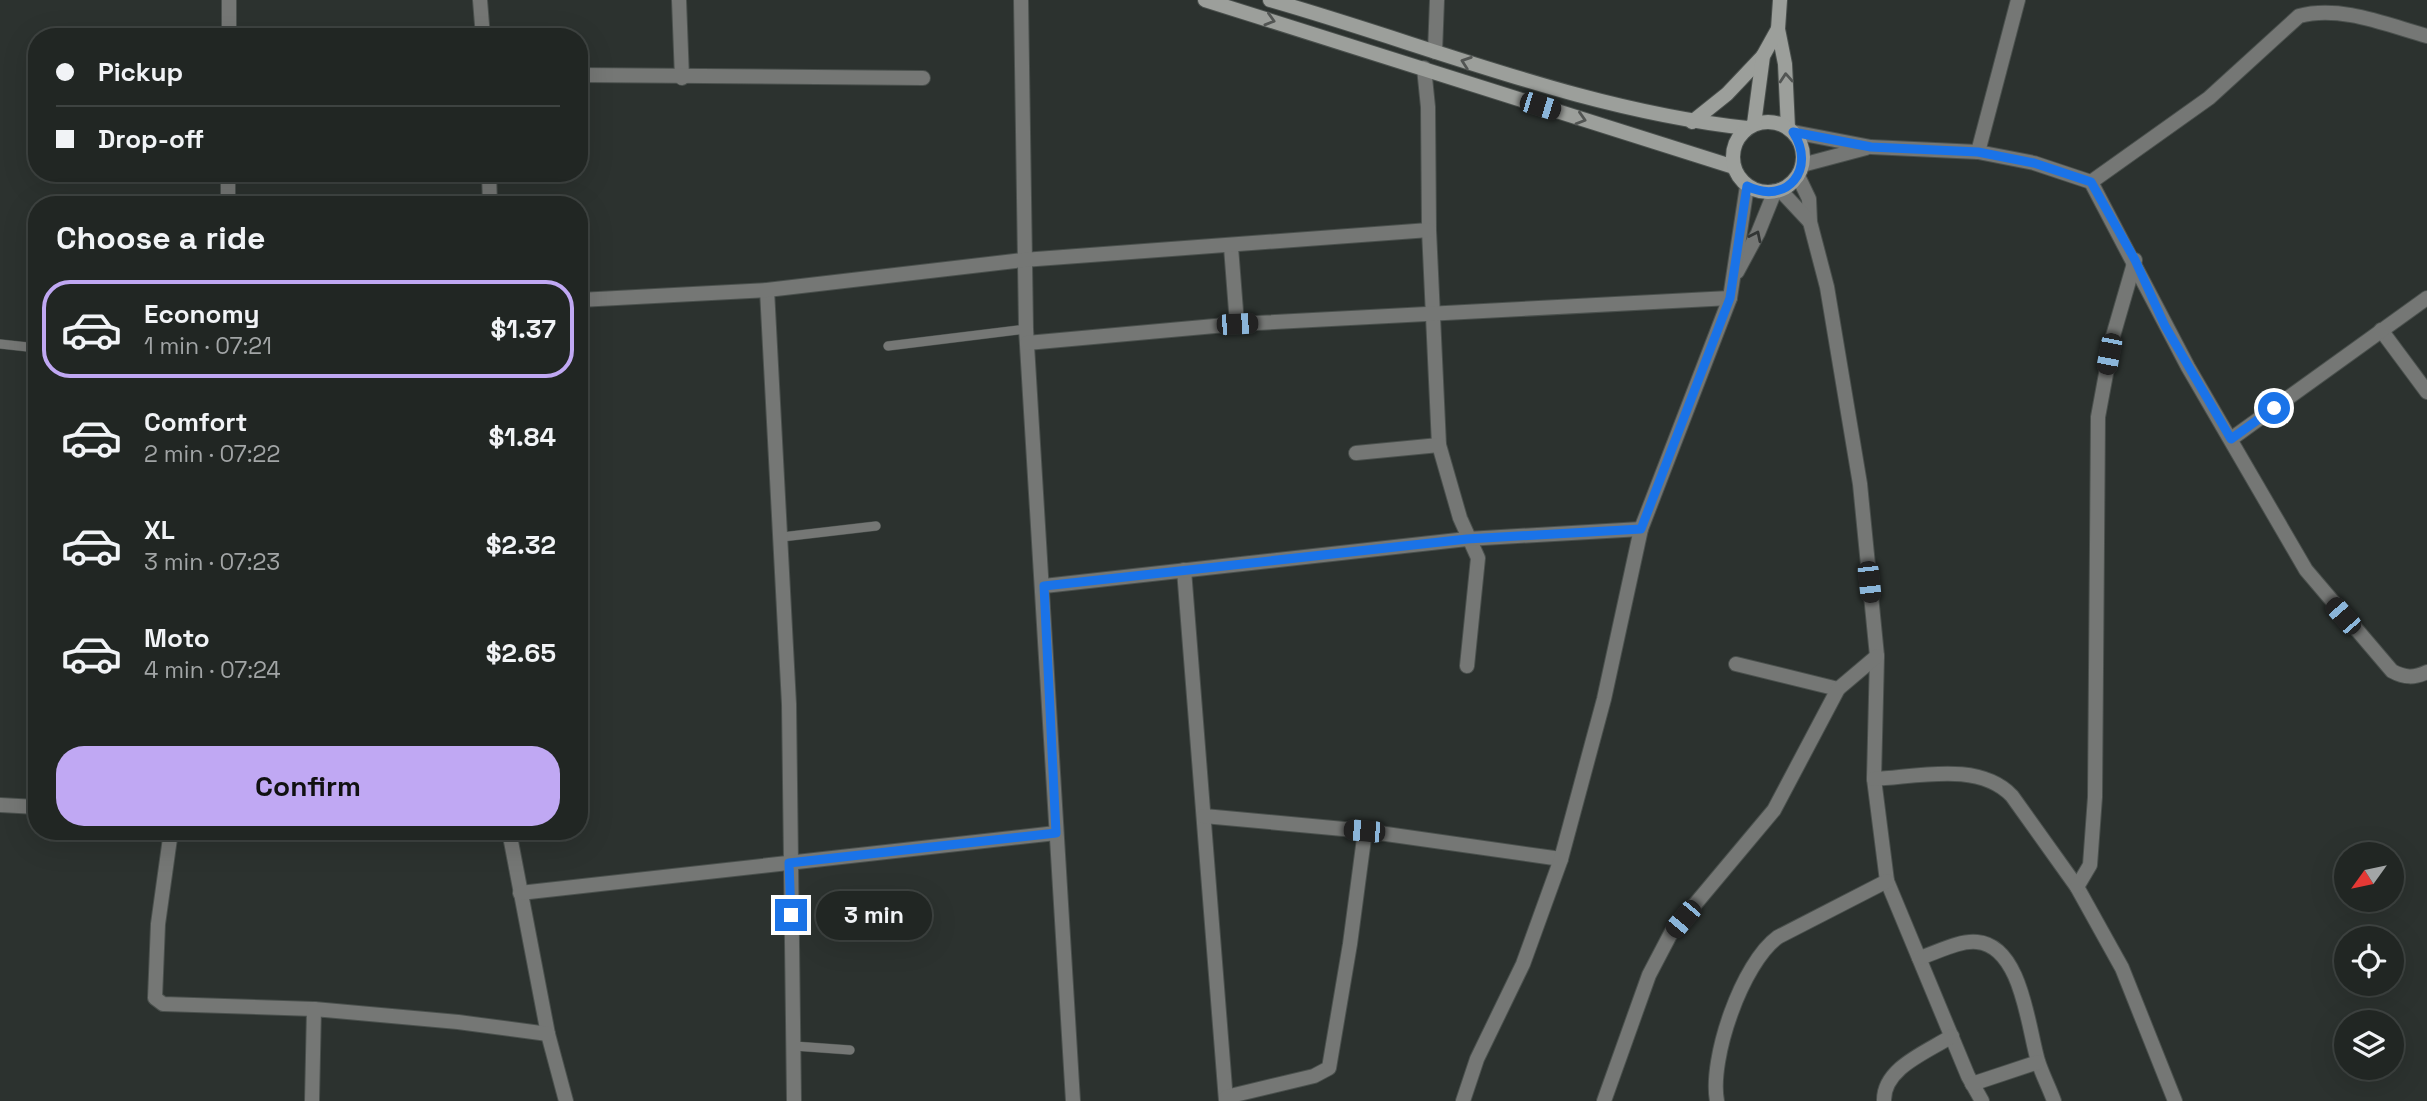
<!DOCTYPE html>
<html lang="en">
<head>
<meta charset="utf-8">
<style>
  :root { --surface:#212623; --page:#292e2b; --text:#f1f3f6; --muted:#a2a5a6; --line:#3e4341; --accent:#c0a8f3 }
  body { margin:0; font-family:"Space Grotesk",sans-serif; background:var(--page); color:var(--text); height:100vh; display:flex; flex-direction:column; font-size:26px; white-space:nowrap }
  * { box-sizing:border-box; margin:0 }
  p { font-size:23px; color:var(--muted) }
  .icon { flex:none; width:38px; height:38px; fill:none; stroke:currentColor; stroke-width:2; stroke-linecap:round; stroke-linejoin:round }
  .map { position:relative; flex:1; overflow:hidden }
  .details { position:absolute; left:28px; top:196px; width:560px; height:644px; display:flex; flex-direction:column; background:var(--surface); border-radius:28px; box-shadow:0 7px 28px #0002,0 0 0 2px var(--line) }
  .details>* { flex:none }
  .banner { position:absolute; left:28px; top:28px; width:560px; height:154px; border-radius:28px; box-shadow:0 7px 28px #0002,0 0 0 2px var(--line); display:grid; align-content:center; height:154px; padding:0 28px; background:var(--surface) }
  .needle { width:46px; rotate:237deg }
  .tools { position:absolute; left:2334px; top:842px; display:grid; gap:14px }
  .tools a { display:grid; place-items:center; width:70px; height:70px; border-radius:50%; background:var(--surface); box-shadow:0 7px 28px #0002,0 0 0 2px var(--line); font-size:35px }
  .end { position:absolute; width:32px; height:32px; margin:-16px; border:9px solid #1a73e8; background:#fff; box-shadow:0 0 0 4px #fff }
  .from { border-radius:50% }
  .bubble { position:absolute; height:49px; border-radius:24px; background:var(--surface); box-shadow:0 7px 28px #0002,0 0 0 2px var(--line); font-size:23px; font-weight:600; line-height:49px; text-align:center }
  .car { position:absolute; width:21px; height:42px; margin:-21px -10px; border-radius:9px; box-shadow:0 0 5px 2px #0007; background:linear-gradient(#222 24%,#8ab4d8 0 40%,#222 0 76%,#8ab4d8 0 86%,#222 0) }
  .banner b { display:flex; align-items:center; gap:24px; height:66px; font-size:26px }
  .banner b+b { border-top:2px solid var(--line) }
  .banner i { width:18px; height:18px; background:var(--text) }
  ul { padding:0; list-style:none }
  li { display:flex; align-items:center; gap:21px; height:98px; margin:0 14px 10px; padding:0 14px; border:4px solid transparent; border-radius:28px }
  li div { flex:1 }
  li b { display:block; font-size:26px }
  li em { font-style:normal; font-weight:600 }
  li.on { border-color:var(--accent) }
  li>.icon { width:63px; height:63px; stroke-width:1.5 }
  h2 { padding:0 28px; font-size:32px; line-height:84px }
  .action { display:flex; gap:14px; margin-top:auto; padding:14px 28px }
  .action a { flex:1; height:80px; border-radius:28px; background:var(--accent); color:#111; font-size:28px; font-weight:600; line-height:80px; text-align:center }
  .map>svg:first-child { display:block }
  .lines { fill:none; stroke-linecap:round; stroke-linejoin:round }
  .lane-casing { stroke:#4a504d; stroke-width:10 }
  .street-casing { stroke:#4a504d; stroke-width:16 }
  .secondary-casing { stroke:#4a504d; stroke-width:16 }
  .lane { stroke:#757775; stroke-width:9 }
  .street { stroke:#757775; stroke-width:14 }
  .secondary { stroke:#9c9f9b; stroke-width:14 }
  .oneway { stroke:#525553 }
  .oneway2 { stroke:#323534 }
  .route { stroke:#1a73e8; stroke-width:9 }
</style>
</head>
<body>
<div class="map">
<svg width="2427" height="1101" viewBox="0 0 2427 1101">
  <rect width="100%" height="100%" fill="#2c322f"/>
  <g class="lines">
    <defs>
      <g id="lane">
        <path d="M0,344L37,348"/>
        <path d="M888,346L1026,329"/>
        <path d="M782,537L876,526"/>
        <path d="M794,1046L850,1050"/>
      </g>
      <g id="street">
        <path d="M480,0L483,37"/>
        <path d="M679,0L682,78"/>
        <path d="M1021,0L1026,329L1073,1101"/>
        <path d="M229,37V0"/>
        <path d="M1435,52L1437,0"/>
        <path d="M1424,68L1428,107L1429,230L1439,445L1460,518L1478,558L1467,666"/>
        <path d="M579,75L923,78"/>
        <path d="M1793,132L1871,147L1978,152L2034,163L2091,182L2188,367L2306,570L2392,671C2405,678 2414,678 2427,672"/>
        <path d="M1978,152L2018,0"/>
        <path d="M1802,165L1866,148"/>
        <path d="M489,173L490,205"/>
        <path d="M1798,176L1809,199L1810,222L1827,287L1860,484L1877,656L1874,779L1887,881L1968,1076L1982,1101"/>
        <path d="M2091,182L2209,98L2299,16C2341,5 2387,25 2427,36"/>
        <path d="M1780,190L1810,222"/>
        <path d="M228,205V173"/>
        <path d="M1231,247L1237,324"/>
        <path d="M1737,272L1758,233L1775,191"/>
        <path d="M767,290L789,704L794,1101"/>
        <path d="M579,300L767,290L1023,260L1429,230"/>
        <path d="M2381,330L2427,392"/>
        <path d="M1027,343L1237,324L1730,298"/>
        <path d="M2231,439L2427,298"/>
        <path d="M1356,453L1439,445"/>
        <path d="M1184,570L1226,1101"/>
        <path d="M1044,586L1467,539L1641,529"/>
        <path d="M1736,664L1838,689"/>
        <path d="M1874,779C1917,777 1979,761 2012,796L2077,887L2122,968L2175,1101"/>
        <path d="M0,805L37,807"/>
        <path d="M1204,816L1365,831L1561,859"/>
        <path d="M171,831L158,924L155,998L163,1004L314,1009"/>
        <path d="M509,831L548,1034L566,1101"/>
        <path d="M2077,887L2090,865L2095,797L2098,417L2113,336L2135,260"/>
        <path d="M520,893L1056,833"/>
        <path d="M1919,958C1936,953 1959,940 1977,942C2022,946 2028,1028 2038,1061C2042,1074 2049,1087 2054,1101"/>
        <path d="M1972,1084L2038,1062"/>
        <path d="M1226,1097L1314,1076L1329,1068L1350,944L1365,831"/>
        <path d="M312,1101L314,1009L458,1022L548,1034"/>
        <path d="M1463,1101L1477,1059L1523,964L1561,859L1604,699L1641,529L1730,298L1747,186"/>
        <path d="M1604,1101L1649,975L1671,933L1774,810L1838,689L1877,656"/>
        <path d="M1717,1101C1709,1059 1742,963 1778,937L1887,881"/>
        <path d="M1884,1101C1883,1068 1927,1052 1952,1036"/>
      </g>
      <g id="secondary">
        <path d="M1205,0L1734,167"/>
        <path d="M1270,0C1428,45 1582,110 1747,128"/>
        <path d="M1780,0L1778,29L1785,64L1788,128"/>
        <circle cx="1768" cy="157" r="35"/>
        <path d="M1692,122L1727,94L1763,56"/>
        <path d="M1754,124L1763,56L1778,29"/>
      </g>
    </defs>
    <use href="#lane" class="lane-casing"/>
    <use href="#street" class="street-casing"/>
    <use href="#secondary" class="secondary-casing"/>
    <use href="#lane" class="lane"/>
    <use href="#street" class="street"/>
    <use href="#secondary" class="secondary"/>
  </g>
  <defs><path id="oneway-chevron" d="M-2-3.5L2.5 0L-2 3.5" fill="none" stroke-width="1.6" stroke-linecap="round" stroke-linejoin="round" transform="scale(1.75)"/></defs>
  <g class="oneway">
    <use href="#oneway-chevron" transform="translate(1270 20) rotate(17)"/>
    <use href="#oneway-chevron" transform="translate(1466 62) rotate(-161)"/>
    <use href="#oneway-chevron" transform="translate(1786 78) rotate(-94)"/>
    <use href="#oneway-chevron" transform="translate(1581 119) rotate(17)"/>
  </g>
  <use class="oneway2" href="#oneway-chevron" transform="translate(1756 236) rotate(-64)"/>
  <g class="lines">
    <path class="route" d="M791,915L789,863L1056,833L1044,586L1467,539L1641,529L1730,298L1747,186C1787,206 1817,169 1793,132L1871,147L1978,152L2034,163L2091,182L2135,260L2165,326L2231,439L2274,408"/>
  </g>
</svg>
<div class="tools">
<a><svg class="needle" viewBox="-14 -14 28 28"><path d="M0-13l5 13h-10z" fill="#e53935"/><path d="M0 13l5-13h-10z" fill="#a2a5a6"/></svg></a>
<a><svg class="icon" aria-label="locate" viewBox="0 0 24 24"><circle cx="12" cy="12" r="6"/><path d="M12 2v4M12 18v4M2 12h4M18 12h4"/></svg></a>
<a><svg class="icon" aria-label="layers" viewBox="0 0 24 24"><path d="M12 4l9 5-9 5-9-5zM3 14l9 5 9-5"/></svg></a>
</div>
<i class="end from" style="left:2274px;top:408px"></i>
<i class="end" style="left:791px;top:915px"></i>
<div class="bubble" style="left:816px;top:891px;width:116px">3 min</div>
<i class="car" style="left:1540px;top:106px;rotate:107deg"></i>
<i class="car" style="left:1237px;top:324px;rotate:87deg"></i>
<i class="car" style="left:2109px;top:354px;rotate:191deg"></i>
<i class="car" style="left:1869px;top:582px;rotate:174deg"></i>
<i class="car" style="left:2343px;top:616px;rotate:319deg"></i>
<i class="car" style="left:1364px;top:831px;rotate:275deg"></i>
<i class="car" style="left:1683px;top:919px;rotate:220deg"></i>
<div class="banner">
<b><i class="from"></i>Pickup</b>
<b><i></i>Drop-off</b>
</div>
<section class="details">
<h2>Choose a ride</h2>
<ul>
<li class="on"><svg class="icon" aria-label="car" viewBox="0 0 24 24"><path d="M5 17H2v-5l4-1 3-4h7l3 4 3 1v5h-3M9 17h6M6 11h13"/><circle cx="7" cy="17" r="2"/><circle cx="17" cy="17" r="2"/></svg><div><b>Economy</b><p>1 min · 07:21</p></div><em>$1.37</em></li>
<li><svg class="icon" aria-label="car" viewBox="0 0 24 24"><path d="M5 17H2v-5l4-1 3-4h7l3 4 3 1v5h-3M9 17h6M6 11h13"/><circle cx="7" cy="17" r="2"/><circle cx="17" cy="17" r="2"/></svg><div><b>Comfort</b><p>2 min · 07:22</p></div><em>$1.84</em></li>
<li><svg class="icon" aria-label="car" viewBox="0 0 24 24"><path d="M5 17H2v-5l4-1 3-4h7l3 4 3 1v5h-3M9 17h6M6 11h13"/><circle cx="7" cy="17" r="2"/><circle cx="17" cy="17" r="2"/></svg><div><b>XL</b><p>3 min · 07:23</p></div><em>$2.32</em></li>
<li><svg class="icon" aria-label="car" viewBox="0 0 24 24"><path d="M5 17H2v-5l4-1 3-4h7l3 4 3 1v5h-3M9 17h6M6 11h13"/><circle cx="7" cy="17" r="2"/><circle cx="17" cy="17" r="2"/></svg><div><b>Moto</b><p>4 min · 07:24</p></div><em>$2.65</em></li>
</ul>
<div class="action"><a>Confirm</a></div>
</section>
</div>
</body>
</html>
